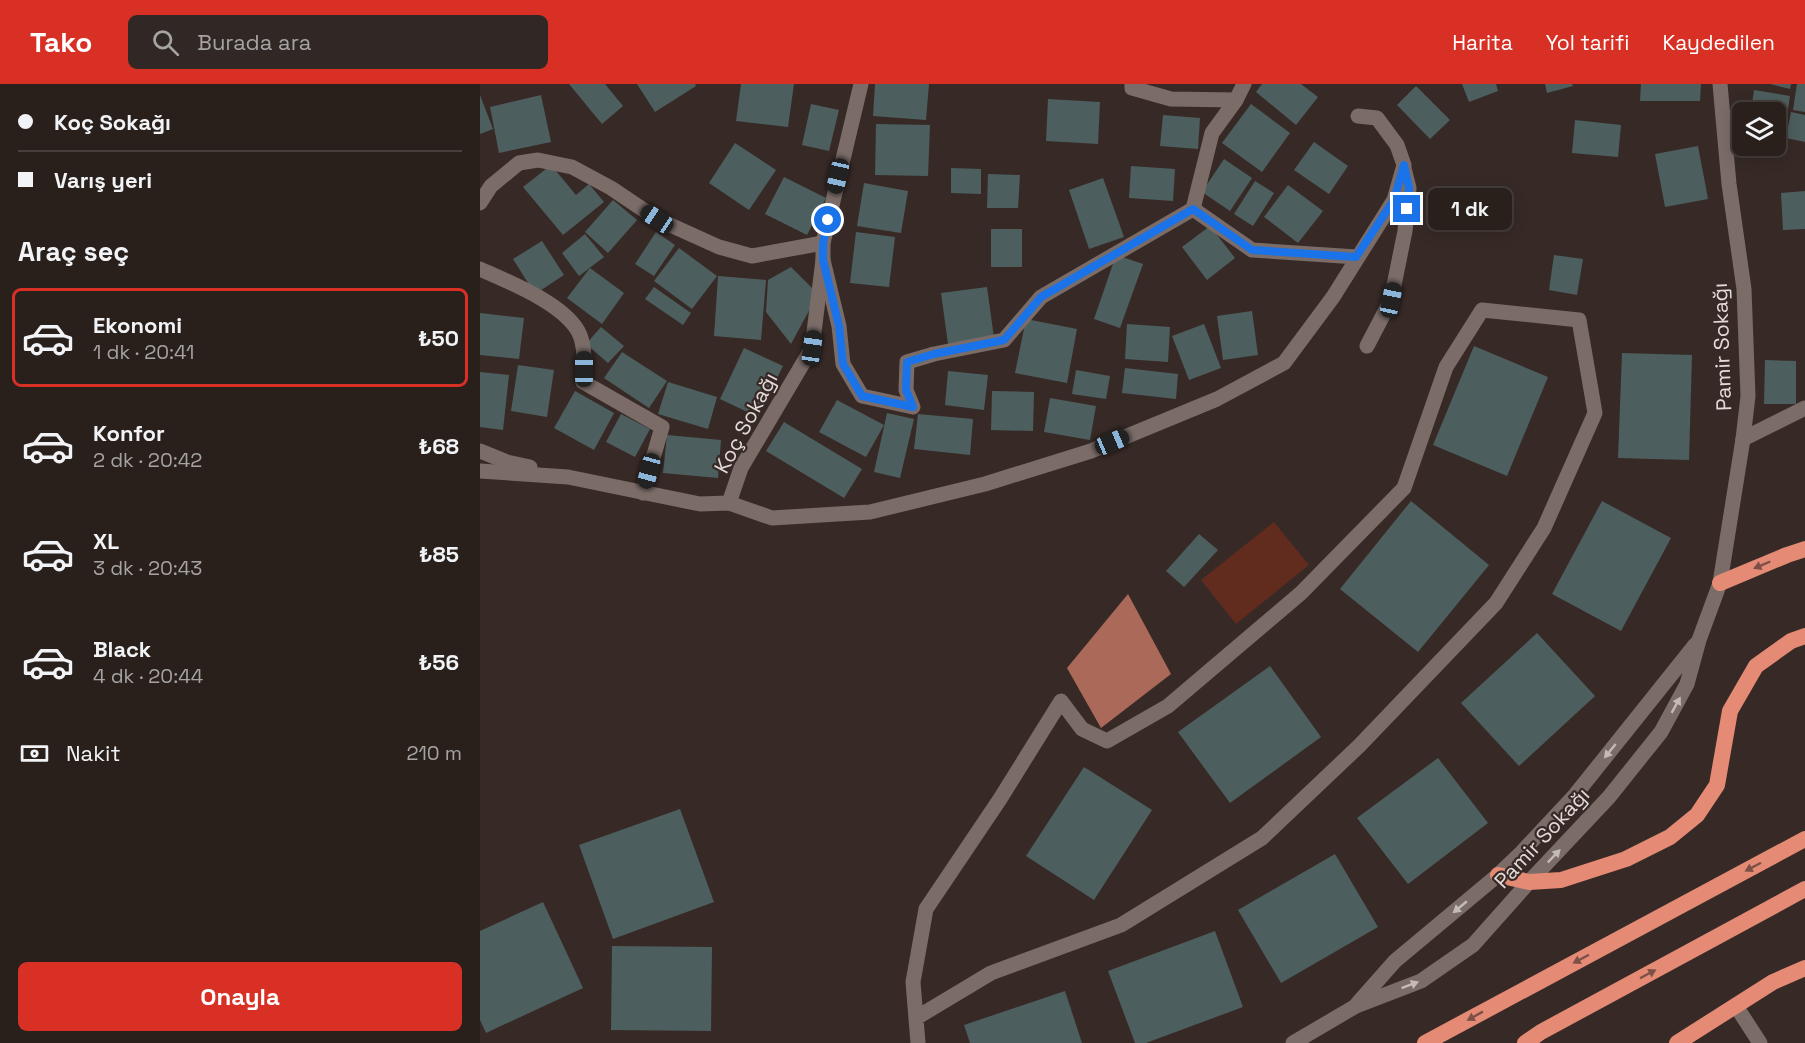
<!DOCTYPE html>
<html lang="tr">
<head>
<meta charset="utf-8">
<style>
  :root { --surface:#29201c; --page:#312825; --text:#f1f3f6; --muted:#a5a3a3; --line:#453e3b; --accent:#d93025 }
  body { margin:0; font-family:"Space Grotesk",sans-serif; background:var(--page); color:var(--text); height:100vh; display:flex; flex-direction:column; font-size:22px; white-space:nowrap }
  * { box-sizing:border-box; margin:0 }
  p { font-size:20px; color:var(--muted) }
  .icon { flex:none; width:33px; height:33px; fill:none; stroke:currentColor; stroke-width:2; stroke-linecap:round; stroke-linejoin:round }
  .map { position:relative; flex:1; overflow:hidden }
  .sheet { display:flex; flex-direction:column; background:var(--surface); width:480px }
  .sheet>* { flex:none }
  .hud { display:grid; align-content:center; height:132px; padding:0 18px; background:var(--surface) }
  .buttons { position:absolute; left:1252px; top:18px; display:grid; gap:12px }
  .buttons a { display:grid; place-items:center; width:54px; height:54px; border-radius:9px; background:var(--surface); box-shadow:0 3px 15px #0003,0 0 0 2px var(--line); font-size:30px }
  .end { position:absolute; width:27px; height:27px; margin:-14px; border:8px solid #1a73e8; background:#fff; box-shadow:0 0 0 3px #fff }
  .from { border-radius:50% }
  .bubble { position:absolute; height:42px; border-radius:9px; background:var(--surface); box-shadow:0 3px 15px #0003,0 0 0 2px var(--line); font-size:20px; font-weight:800; line-height:42px; text-align:center }
  .car { position:absolute; width:18px; height:36px; margin:-18px -9px; border-radius:8px; box-shadow:0 0 4px 2px #0007; background:linear-gradient(#222 24%,#8ab4d8 0 40%,#222 0 76%,#8ab4d8 0 86%,#222 0) }
  .hud b { display:flex; align-items:center; gap:21px; height:57px; font-size:22px }
  .hud b+b { border-top:2px solid var(--line) }
  .hud i { width:15px; height:15px; background:var(--text) }
  ul { padding:0; list-style:none }
  li { display:flex; align-items:center; gap:18px; height:99px; margin:0 12px 9px; padding:0 6px; border:3px solid transparent; border-radius:9px }
  li div { flex:1 }
  li b { display:block; font-size:22px }
  li em { font-style:normal; font-weight:800 }
  li.active { border-color:var(--accent) }
  li>.icon { width:54px; height:54px; stroke-width:1.5 }
  h2 { padding:0 18px; font-size:27px; line-height:72px }
  .pay { display:flex; align-items:center; gap:15px; height:66px; padding:0 18px; font-size:22px }
  .pay p { margin-inline-start:auto }
  .button { display:flex; gap:12px; margin-top:auto; padding:12px 18px }
  .button a { flex:1; height:69px; border-radius:9px; background:var(--accent); color:#fff; font-size:24px; font-weight:800; line-height:69px; text-align:center }
  header { display:flex; align-items:center; gap:36px; box-sizing:border-box; height:84px; padding:0 30px; background:var(--accent); color:#fff }
  header strong { font-size:28px }
  nav { display:flex; gap:33px; margin-inline-start:auto; font-size:21px }
  .search { width:420px; height:54px; background:var(--page); display:flex; align-items:center; gap:15px; box-sizing:border-box; padding:0 21px; border-radius:9px; color:var(--muted); font-size:22px }
  main { display:flex; flex:1; min-height:0 }
  .map>svg:first-child { display:block }
  .green { fill:#612b1e }
  .water { fill:#aa6959 }
  .building { fill:#4d5e5e }
  .lines { fill:none; stroke-linecap:round; stroke-linejoin:round }
  .service { stroke:#7b6c68; stroke-width:15 }
  .minor { stroke:#7b6c68; stroke-width:15 }
  .trunk { stroke:#e48a75; stroke-width:16 }
  .oneway { fill:#7c5046 }
  .oneway2 { fill:#c4bab7 }
  .route { stroke:#1a73e8; stroke-width:8 }
  .labels { text-anchor:middle; stroke-width:4.5; stroke-linejoin:round; paint-order:stroke }
  .street-label { font-size:21px; fill:#e4dbd9; stroke:#372a26 }
</style>
</head>
<body>
<header>
<strong>Tako</strong>
<div class="search"><svg class="icon" aria-label="search" viewBox="0 0 24 24"><circle cx="10" cy="10" r="6"/><path d="M15 15l6 6"/></svg>Burada ara</div>
<nav><a>Harita</a><a>Yol tarifi</a><a>Kaydedilen</a></nav>
</header>
<main>
<section class="sheet">
<div class="hud">
<b><i class="from"></i>Koç Sokağı</b>
<b><i></i>Varış yeri</b>
</div>
<h2>Araç seç</h2>
<ul>
<li class="active"><svg class="icon" aria-label="car" viewBox="0 0 24 24"><path d="M5 17H2v-5l4-1 3-4h7l3 4 3 1v5h-3M9 17h6M6 11h13"/><circle cx="7" cy="17" r="2"/><circle cx="17" cy="17" r="2"/></svg><div><b>Ekonomi</b><p>1 dk · 20:41</p></div><em>₺50</em></li>
<li><svg class="icon" aria-label="car" viewBox="0 0 24 24"><path d="M5 17H2v-5l4-1 3-4h7l3 4 3 1v5h-3M9 17h6M6 11h13"/><circle cx="7" cy="17" r="2"/><circle cx="17" cy="17" r="2"/></svg><div><b>Konfor</b><p>2 dk · 20:42</p></div><em>₺68</em></li>
<li><svg class="icon" aria-label="car" viewBox="0 0 24 24"><path d="M5 17H2v-5l4-1 3-4h7l3 4 3 1v5h-3M9 17h6M6 11h13"/><circle cx="7" cy="17" r="2"/><circle cx="17" cy="17" r="2"/></svg><div><b>XL</b><p>3 dk · 20:43</p></div><em>₺85</em></li>
<li><svg class="icon" aria-label="car" viewBox="0 0 24 24"><path d="M5 17H2v-5l4-1 3-4h7l3 4 3 1v5h-3M9 17h6M6 11h13"/><circle cx="7" cy="17" r="2"/><circle cx="17" cy="17" r="2"/></svg><div><b>Black</b><p>4 dk · 20:44</p></div><em>₺56</em></li>
</ul>
<div class="pay"><svg class="icon" aria-label="cash" viewBox="0 0 24 24"><path d="M3 7h18v10H3z"/><circle cx="12" cy="12" r="2"/></svg>Nakit<p>210 m</p></div>
<div class="button"><a>Onayla</a></div>
</section>
<div class="map">
<svg width="1325" height="959" viewBox="0 0 1325 959">
  <rect width="100%" height="100%" fill="#372a26"/>
  <path class="green" d="M794,438L829,481L756,540L721,496Z"/>
  <path class="water" d="M648,510L691,590L621,644L587,584Z"/>
  <g class="building">
    <path d="M89,0H125L143,22L122,40Z"/>
    <path d="M157,0H215L216,2L175,28Z"/>
    <path d="M261,0H314L308,43L256,37Z"/>
    <path d="M395,0H449L446,36L393,32Z"/>
    <path d="M782,0H821L838,13L816,41L776,8Z"/>
    <path d="M982,0H1016L1018,7L989,18Z"/>
    <path d="M1065,0H1092L1093,2L1067,9Z"/>
    <path d="M1161,0H1221L1220,17H1160Z"/>
    <path d="M1290,0H1311L1310,5Z"/>
    <path d="M1317,0H1325V28L1313,26Z"/>
    <path d="M936,2L970,36L950,55L917,21Z"/>
    <path d="M1274,6L1310,12L1303,59L1296,58V28H1271Z"/>
    <path d="M0,11L13,45L0,50Z"/>
    <path d="M61,11L71,58L19,69L10,23Z"/>
    <path d="M568,15L620,18L618,60L566,57Z"/>
    <path d="M331,20L359,26L349,67L322,61Z"/>
    <path d="M771,20L810,49L782,88L742,59Z"/>
    <path d="M1311,28L1325,31V58L1306,54Z"/>
    <path d="M683,31L720,34L718,65L680,62Z"/>
    <path d="M1095,36L1141,41L1138,73L1092,69Z"/>
    <path d="M396,40L450,41L448,92L395,91Z"/>
    <path d="M834,58L868,82L849,110L814,86Z"/>
    <path d="M255,59L296,86L269,126L229,99Z"/>
    <path d="M1218,62L1228,115L1185,123L1175,70Z"/>
    <path d="M744,75L772,94L750,127L722,108Z"/>
    <path d="M71,81L96,111L109,100L124,118L83,151L43,103Z"/>
    <path d="M651,82L695,85L693,117L649,114Z"/>
    <path d="M471,84L501,85V110L471,109Z"/>
    <path d="M508,90L540,91L538,124H507Z"/>
    <path d="M304,93L346,114L327,151L285,130Z"/>
    <path d="M623,94L644,153L609,165L589,106Z"/>
    <path d="M775,97L794,109L773,142L754,130Z"/>
    <path d="M384,99L428,107L421,149L377,142Z"/>
    <path d="M808,101L843,127L818,159L784,133Z"/>
    <path d="M1325,107V145L1303,146L1301,109Z"/>
    <path d="M133,116L157,136L128,169L105,148Z"/>
    <path d="M730,142L755,174L727,196L702,163Z"/>
    <rect x="511" y="145" width="31" height="38"/>
    <path d="M176,148L195,161L174,192L155,180Z"/>
    <path d="M376,148L415,153L409,203L370,199Z"/>
    <path d="M105,150L124,173L99,192L82,169Z"/>
    <path d="M62,157L84,191L55,210L33,175Z"/>
    <path d="M199,164L237,192L212,225L174,197Z"/>
    <path d="M636,171L663,180L640,244L614,235Z"/>
    <path d="M1074,171L1103,175L1097,211L1069,206Z"/>
    <path d="M311,183L338,210L311,260L286,228L288,196Z"/>
    <path d="M110,184L144,209L122,240L87,214Z"/>
    <path d="M238,192L286,196L281,256L234,252Z"/>
    <path d="M174,203L211,229L203,241L165,215Z"/>
    <path d="M507,203L514,254L468,260L461,209Z"/>
    <path d="M772,227L778,271L743,276L737,232Z"/>
    <path d="M0,229L44,234L39,275L0,271Z"/>
    <path d="M546,235L597,245L587,299L535,289Z"/>
    <path d="M647,240L690,243L688,278L645,275Z"/>
    <path d="M724,240L741,284L709,296L692,252Z"/>
    <path d="M121,243L144,262L128,279L106,260Z"/>
    <path d="M994,262L1068,293L1027,392L953,361Z"/>
    <path d="M264,264L303,282L278,333L240,315Z"/>
    <path d="M142,268L187,297L169,324L124,294Z"/>
    <path d="M1142,269L1212,271L1209,376L1138,374Z"/>
    <path d="M1285,276L1316,277V320H1284Z"/>
    <path d="M38,281L74,286L67,333L31,327Z"/>
    <path d="M645,284L698,290L696,315L642,309Z"/>
    <path d="M596,286L630,292L626,315L592,310Z"/>
    <path d="M468,287L508,291L504,326L465,321Z"/>
    <path d="M0,288L29,291L23,346L0,343Z"/>
    <path d="M188,298L237,313L228,345L178,330Z"/>
    <path d="M95,307L134,329L114,366L74,344Z"/>
    <path d="M512,307L554,308L553,347L511,346Z"/>
    <path d="M570,314L616,322L610,356L564,348Z"/>
    <path d="M357,316L404,341L386,373L339,348Z"/>
    <path d="M407,329L434,335L420,394L394,388Z"/>
    <path d="M141,330L170,345L155,373L126,358Z"/>
    <path d="M438,330L493,335L490,371L434,365Z"/>
    <path d="M304,338L382,385L364,414L286,367Z"/>
    <path d="M187,351L241,356L238,394L183,389Z"/>
    <path d="M931,417L1009,481L938,568L860,505Z"/>
    <path d="M1122,417L1191,454L1141,547L1072,510Z"/>
    <path d="M719,450L738,466L704,503L686,487Z"/>
    <path d="M1057,549L1115,612L1039,682L981,619Z"/>
    <path d="M790,582L841,653L750,719L698,648Z"/>
    <path d="M958,674L1008,739L928,800L877,734Z"/>
    <path d="M604,683L672,726L614,816L546,772Z"/>
    <path d="M200,725L234,818L133,855L99,761Z"/>
    <path d="M855,770L898,843L801,899L758,826Z"/>
    <path d="M63,818L103,904L6,949L0,936V847Z"/>
    <path d="M735,847L763,923L666,959H655L628,887Z"/>
    <path d="M132,862L232,863L231,947L131,946Z"/>
    <path d="M585,907L602,959H490L484,941Z"/>
  </g>
  <g class="lines">
    <path class="service" d="M436,934L511,889L641,841L782,754L879,662L1016,519L1064,444L1115,329L1099,236L1002,226L966,283L924,404L821,509L688,622L627,657L602,645L581,617L520,715L446,825L433,898L438,959"/>
    <g class="minor">
      <path d="M652,0V4L691,15L756,16"/>
      <path d="M0,119L11,102L39,79L58,76L92,83L131,104L177,135L239,163L272,172L343,159"/>
      <path d="M713,125L772,166L877,173"/>
      <path d="M343,176L359,242L363,280L382,312L433,323L426,306L427,278L454,270L524,256L561,213L713,125L732,49L756,16L764,0"/>
      <path d="M0,185C29,198 82,219 98,247C106,261 104,283 103,298L182,343L163,409"/>
      <path d="M887,262L911,216L925,147L929,104L924,84"/>
      <path d="M1263,355L1325,324"/>
      <path d="M0,367L27,378L50,383"/>
      <path d="M0,387L88,393L220,420L249,419L292,434L390,428L505,400L611,367L737,315L804,279L853,213L914,116L924,81L917,61L897,34L878,32"/>
      <path d="M249,419L261,384L332,264L343,176V159L381,0"/>
      <path d="M877,920L915,877L1018,791L1040,770L1095,711L1215,561"/>
      <path d="M1256,922L1280,959"/>
      <path d="M813,959L876,922L941,897L993,861L1049,798L1129,713L1181,648L1207,600L1219,556L1240,499L1263,355L1268,312L1264,205L1249,100L1240,0"/>
    </g>
    <g class="trunk">
      <path d="M1240,499L1307,471L1325,465"/>
      <path d="M1018,791L1049,798L1081,796L1146,775L1190,753L1217,731L1237,701L1250,627L1276,582L1311,557L1325,552"/>
      <path d="M945,959L1325,755"/>
      <path d="M1045,959L1061,948L1325,805"/>
      <path d="M1197,959L1293,898L1325,884"/>
    </g>
  </g>
  <defs><path id="oneway-solid" d="M-6-.8H1V-3.2L6.5 0L1 3.2V.8H-6Z" transform="scale(1.5)"/></defs>
  <g class="oneway">
    <use href="#oneway-solid" transform="translate(1282 481) rotate(157)"/>
    <use href="#oneway-solid" transform="translate(1273 783) rotate(152)"/>
    <use href="#oneway-solid" transform="translate(1101 875) rotate(152)"/>
    <use href="#oneway-solid" transform="translate(1168 890) rotate(-28)"/>
    <use href="#oneway-solid" transform="translate(995 932) rotate(151)"/>
  </g>
  <g class="oneway2">
    <use href="#oneway-solid" transform="translate(1196 621) rotate(-61)"/>
    <use href="#oneway-solid" transform="translate(1130 667) rotate(129)"/>
    <use href="#oneway-solid" transform="translate(1074 772) rotate(-46)"/>
    <use href="#oneway-solid" transform="translate(980 823) rotate(140)"/>
    <use href="#oneway-solid" transform="translate(930 901) rotate(-21)"/>
  </g>
  <g class="lines">
    <path class="route" d="M348,136L343,159V176L359,242L363,280L382,312L433,323L426,306L427,278L454,270L524,256L561,213L713,125L772,166L876,173L914,116L924,81L929,104L927,125"/>
  </g>
  <g class="labels">
    <g class="street-label">
      <text transform="translate(1242 263) rotate(-92)" y="7">Pamir Sokağı</text>
      <text transform="translate(266 339) rotate(-62)" y="7">Koç Sokağı</text>
      <text transform="translate(1062 754) rotate(-47)" y="7">Pamir Sokağı</text>
    </g>
  </g>
</svg>
<div class="buttons">
<a><svg class="icon" aria-label="layers" viewBox="0 0 24 24"><path d="M12 4l9 5-9 5-9-5zM3 14l9 5 9-5"/></svg></a>
</div>
<i class="end from" style="left:348px;top:136px"></i>
<i class="end" style="left:927px;top:125px"></i>
<div class="bubble" style="left:948px;top:104px;width:84px">1 dk</div>
<i class="car" style="left:358px;top:92px;rotate:193deg"></i>
<i class="car" style="left:177px;top:135px;rotate:304deg"></i>
<i class="car" style="left:911px;top:216px;rotate:12deg"></i>
<i class="car" style="left:332px;top:264px;rotate:8deg"></i>
<i class="car" style="left:104px;top:285px;rotate:0deg"></i>
<i class="car" style="left:632px;top:358px;rotate:67deg"></i>
<i class="car" style="left:169px;top:387px;rotate:195deg"></i>
</div>
</main>
</body>
</html>
